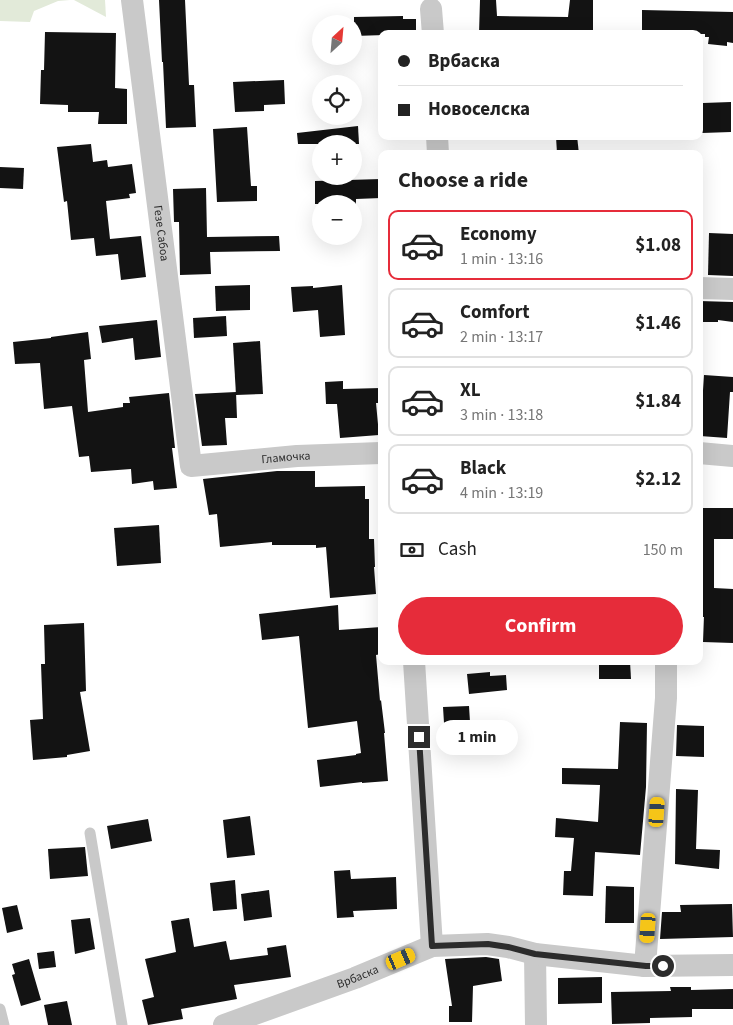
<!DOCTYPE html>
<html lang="en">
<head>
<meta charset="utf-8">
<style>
  :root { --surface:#fff; --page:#f2f2f2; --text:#222; --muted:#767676; --line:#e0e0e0; --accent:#e62c3a }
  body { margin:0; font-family:"Source Sans 3",sans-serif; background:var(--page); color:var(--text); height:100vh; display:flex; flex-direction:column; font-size:19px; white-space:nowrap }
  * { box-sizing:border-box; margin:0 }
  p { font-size:16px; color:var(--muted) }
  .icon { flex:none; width:28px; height:28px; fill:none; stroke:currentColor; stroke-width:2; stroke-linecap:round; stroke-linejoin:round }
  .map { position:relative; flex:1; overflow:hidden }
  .side { position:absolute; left:378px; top:150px; width:325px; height:515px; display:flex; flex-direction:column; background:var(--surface); border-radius:10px; box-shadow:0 5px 20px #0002 }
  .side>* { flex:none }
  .hud { position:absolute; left:378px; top:30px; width:325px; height:110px; border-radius:10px; box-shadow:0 5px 20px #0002; display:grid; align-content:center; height:110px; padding:0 20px; background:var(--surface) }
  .needle { width:32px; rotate:26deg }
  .fabs { position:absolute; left:312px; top:15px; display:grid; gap:10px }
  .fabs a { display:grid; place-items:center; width:50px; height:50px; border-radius:50%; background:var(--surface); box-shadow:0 5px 20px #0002; font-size:25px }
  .end { position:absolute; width:22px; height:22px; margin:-11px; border:6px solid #2c2c2c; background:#fff; box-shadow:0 0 0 2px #fff }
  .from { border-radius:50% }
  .bubble { position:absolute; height:35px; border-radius:18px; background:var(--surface); box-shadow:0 5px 20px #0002; font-size:16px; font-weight:700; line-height:35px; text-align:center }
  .car { position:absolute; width:15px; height:30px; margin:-15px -8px; border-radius:6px; box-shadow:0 0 4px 1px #0007; background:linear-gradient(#f5c518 24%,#345 0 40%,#f5c518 0 76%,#345 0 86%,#f5c518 0) }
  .hud b { display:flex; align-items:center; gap:18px; height:48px; font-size:19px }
  .hud b+b { border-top:1px solid var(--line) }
  .hud i { width:12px; height:12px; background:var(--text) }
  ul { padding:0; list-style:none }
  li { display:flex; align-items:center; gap:15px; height:70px; margin:0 10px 8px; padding:0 10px; border:2px solid var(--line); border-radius:10px }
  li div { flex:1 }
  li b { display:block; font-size:19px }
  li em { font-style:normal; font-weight:700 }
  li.on { border-color:var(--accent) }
  li>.icon { width:45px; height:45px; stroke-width:1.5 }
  h2 { padding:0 20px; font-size:22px; line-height:60px }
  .pay { display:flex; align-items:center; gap:12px; height:55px; padding:0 20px; font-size:19px }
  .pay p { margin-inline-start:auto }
  .cta { display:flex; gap:10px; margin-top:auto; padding:10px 20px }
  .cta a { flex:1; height:58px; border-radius:30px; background:var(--accent); color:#fff; font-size:20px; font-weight:700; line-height:58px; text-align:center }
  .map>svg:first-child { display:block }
  .green { fill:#e2ead9 }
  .building { fill:#131313 }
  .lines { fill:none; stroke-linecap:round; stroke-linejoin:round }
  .lane { stroke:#c9c9c9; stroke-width:11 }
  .street { stroke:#c9c9c9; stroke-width:22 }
  .route { stroke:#2c2c2c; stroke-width:6 }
  .labels { text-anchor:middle; stroke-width:5; stroke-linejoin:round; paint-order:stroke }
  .street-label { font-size:12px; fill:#2c2c2c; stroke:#fff }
</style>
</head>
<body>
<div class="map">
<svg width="733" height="1025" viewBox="0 0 733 1025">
  <rect width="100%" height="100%" fill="#fff"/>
  <g class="green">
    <path d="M0,0H70L58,1L34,11L30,22L0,21Z"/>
    <path d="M74,0H105L106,17Z"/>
  </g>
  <g class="building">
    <path d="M159,0H185L189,85H194L196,127L166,128L163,62H162Z"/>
    <path d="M480,0H496L497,16L568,17L570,0H593V34H479Z"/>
    <path d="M642,10L733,12V43L727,42V46L708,44L709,37H705V34H642Z"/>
    <path d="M403,16V19H416V34L354,36V17Z"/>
    <path d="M45,32L116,33L115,88L127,89V124H98L99,112H68V105L40,104L41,70H44Z"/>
    <path d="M284,80L285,104L264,105V111L235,112L233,82Z"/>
    <path d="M731,102V132L702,133L703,103Z"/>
    <path d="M358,126L359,144H298L297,133Z"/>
    <path d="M247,127L251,186H257V201L217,202L213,129Z"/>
    <path d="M556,136H577L579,154H557Z"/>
    <path d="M91,144L93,162L107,160L108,167L132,164L136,193L129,194L130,198L106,201L110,239L141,236L146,277L121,280L118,254L96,256L94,238L71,240L67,201L64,202L57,147Z"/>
    <path d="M0,167L24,168L23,189L0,188Z"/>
    <path d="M381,179V198L356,199V204H315V181Z"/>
    <path d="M206,188L207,237L279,236L280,251L210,252L211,274L180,275L179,222H174L173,189Z"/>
    <path d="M709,233L733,234V276L708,275Z"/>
    <path d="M250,285V310L216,311L215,286Z"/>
    <path d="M342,285L345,335L320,337L318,310L293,312L291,287L313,286V288Z"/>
    <path d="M699,301L733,302V322L718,320V322H699Z"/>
    <path d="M226,316L227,336L194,338L193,318Z"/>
    <path d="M157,320L161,357L135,360L133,338L102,343L99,326Z"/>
    <path d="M88,332L91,359L84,360L88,412L123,407V403H130L129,397L169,393L175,448H172L177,488L154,490L153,481L132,484L131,469L91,472L89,456L79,457L72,406L44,409L40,363L15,364L13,342L51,338V337Z"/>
    <path d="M260,341L263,394L236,395L233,343Z"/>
    <path d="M704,375L733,377V392H730L727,438L700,436Z"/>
    <path d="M343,381V389L381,388V403H376L379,435L340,438L337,404H326L325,382Z"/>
    <path d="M236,392L237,418H225L227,445L202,446L195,394Z"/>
    <path d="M277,471H315V487L365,486V499H369V539H374L375,567H374L376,594L330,598L326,547L316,548V545H272V542L220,547L217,514L209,515L203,479Z"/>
    <path d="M699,508H733V539H714V588L733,589V643L703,642L704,617H699Z"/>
    <path d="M159,525L161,563L117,566L114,528Z"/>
    <path d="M338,605L339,630L381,627V654L376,655L380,701L381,700L385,733H384L388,781L362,783V782L320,787L317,760L356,755V754L361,753L357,721L308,728L299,636L262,640L259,614Z"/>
    <path d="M84,623L86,691L80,692L90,751L67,755V757L33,760L30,720L43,719L41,664H45L44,625Z"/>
    <path d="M599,661H630L631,679H599Z"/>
    <path d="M490,672V676L506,675L507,690L469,694L467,674Z"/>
    <path d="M469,706L471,737L445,738L443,707Z"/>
    <path d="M620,722L647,723L646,787L640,855L595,852L593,896L563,895L564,871H571L574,838L555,837L556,818L598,822L600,785L562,784V768L618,769Z"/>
    <path d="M677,725L704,726V757L676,756Z"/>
    <path d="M676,789L698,790L696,849L720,850L719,869L675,864Z"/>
    <path d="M250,816L255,855L227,858L223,820Z"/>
    <path d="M148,819L152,841L111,849L107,826Z"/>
    <path d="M85,847L88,876L50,879L48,849Z"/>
    <path d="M350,870L351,879L396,877L397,909L353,911L354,917L337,918L334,871Z"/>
    <path d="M235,880L237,909L213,911L210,883Z"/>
    <path d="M606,886L634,887V923H605Z"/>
    <path d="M269,890L272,917L244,921L241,894Z"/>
    <path d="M732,904L733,937L660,939L662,912H681L680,905Z"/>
    <path d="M17,905L23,929L7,933L2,908Z"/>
    <path d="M90,918L95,949L75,954L71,920Z"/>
    <path d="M189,918L194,947L226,941L230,960L268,955L267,948L286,945L291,977L234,985L237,999L181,1009L183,1019L148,1025L142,1000L154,997L145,959L176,952L171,921Z"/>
    <path d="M54,951L56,967L39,969L37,953Z"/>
    <path d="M486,957L499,959L502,981L473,986L472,1022H449V1006H452L445,959Z"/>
    <path d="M29,959L41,1000L21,1006L12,975L15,974L12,964Z"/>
    <path d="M602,977V1003L558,1004V978Z"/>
    <path d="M670,987H691V990L733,989V1009H692V1017L650,1018V1023L612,1024L611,992L671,991Z"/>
    <path d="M67,1001L72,1025H48L44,1005Z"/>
  </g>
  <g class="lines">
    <g class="lane">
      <path d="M90,833L122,1025"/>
      <path d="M0,1009L4,1025"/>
    </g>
    <g class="street">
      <path id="s1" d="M132,0L191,466L297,456L381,453"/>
      <path d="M431,9L433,34"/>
      <path d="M437,136L438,154"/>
      <path d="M699,288L733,289"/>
      <path d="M699,453L733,456"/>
      <path d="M414,661L432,946"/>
      <path d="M535,954L536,1025"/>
      <path d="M645,966L666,698V661"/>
      <path id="s2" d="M224,1025L355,978L432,946L487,944L508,947L535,954L645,966L733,965"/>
    </g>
  </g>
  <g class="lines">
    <path class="route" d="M419,737L432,946L488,944L508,947L535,954L646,966H663"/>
  </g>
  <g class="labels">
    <g class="street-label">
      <text dy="4" stroke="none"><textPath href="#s1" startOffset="235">Гезе Сабоа</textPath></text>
      <text dy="4" stroke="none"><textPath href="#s1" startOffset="565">Гламочка</textPath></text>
      <text dy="4" stroke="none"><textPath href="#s2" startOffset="142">Врбаска</textPath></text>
    </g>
  </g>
</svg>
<div class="fabs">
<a><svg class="needle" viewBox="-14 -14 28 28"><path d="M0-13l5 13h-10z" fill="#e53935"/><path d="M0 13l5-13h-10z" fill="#767676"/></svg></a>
<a><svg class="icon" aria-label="locate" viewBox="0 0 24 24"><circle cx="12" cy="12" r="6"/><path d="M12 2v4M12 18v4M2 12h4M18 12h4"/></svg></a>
<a>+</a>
<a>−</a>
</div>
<i class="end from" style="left:663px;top:966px"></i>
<i class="end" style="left:419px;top:737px"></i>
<div class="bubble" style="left:436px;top:720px;width:82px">1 min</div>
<i class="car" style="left:657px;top:812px;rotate:4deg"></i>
<i class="car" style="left:648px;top:928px;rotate:184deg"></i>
<i class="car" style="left:401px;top:959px;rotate:67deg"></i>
<div class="hud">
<b><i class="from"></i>Врбаска</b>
<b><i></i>Новоселска</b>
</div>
<section class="side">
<h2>Choose a ride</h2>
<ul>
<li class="on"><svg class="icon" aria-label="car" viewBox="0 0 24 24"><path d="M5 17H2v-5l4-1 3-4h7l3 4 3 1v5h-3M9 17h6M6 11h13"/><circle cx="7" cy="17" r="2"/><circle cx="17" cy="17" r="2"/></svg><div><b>Economy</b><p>1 min · 13:16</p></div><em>$1.08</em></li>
<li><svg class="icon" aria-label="car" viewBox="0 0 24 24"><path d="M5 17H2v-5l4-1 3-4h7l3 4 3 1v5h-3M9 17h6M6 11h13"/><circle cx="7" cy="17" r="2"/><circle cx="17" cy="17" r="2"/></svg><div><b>Comfort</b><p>2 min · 13:17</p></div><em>$1.46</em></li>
<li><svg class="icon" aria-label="car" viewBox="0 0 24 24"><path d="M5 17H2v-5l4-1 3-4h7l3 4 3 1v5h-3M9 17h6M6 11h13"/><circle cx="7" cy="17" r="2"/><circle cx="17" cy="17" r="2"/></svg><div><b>XL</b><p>3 min · 13:18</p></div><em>$1.84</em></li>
<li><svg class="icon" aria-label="car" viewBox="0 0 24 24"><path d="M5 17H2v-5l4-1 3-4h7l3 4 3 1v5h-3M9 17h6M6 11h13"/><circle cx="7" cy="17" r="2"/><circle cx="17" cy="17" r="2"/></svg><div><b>Black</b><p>4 min · 13:19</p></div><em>$2.12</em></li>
</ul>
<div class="pay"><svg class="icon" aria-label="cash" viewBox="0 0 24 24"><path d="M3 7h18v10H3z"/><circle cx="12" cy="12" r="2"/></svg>Cash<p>150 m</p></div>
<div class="cta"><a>Confirm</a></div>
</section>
</div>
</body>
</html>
